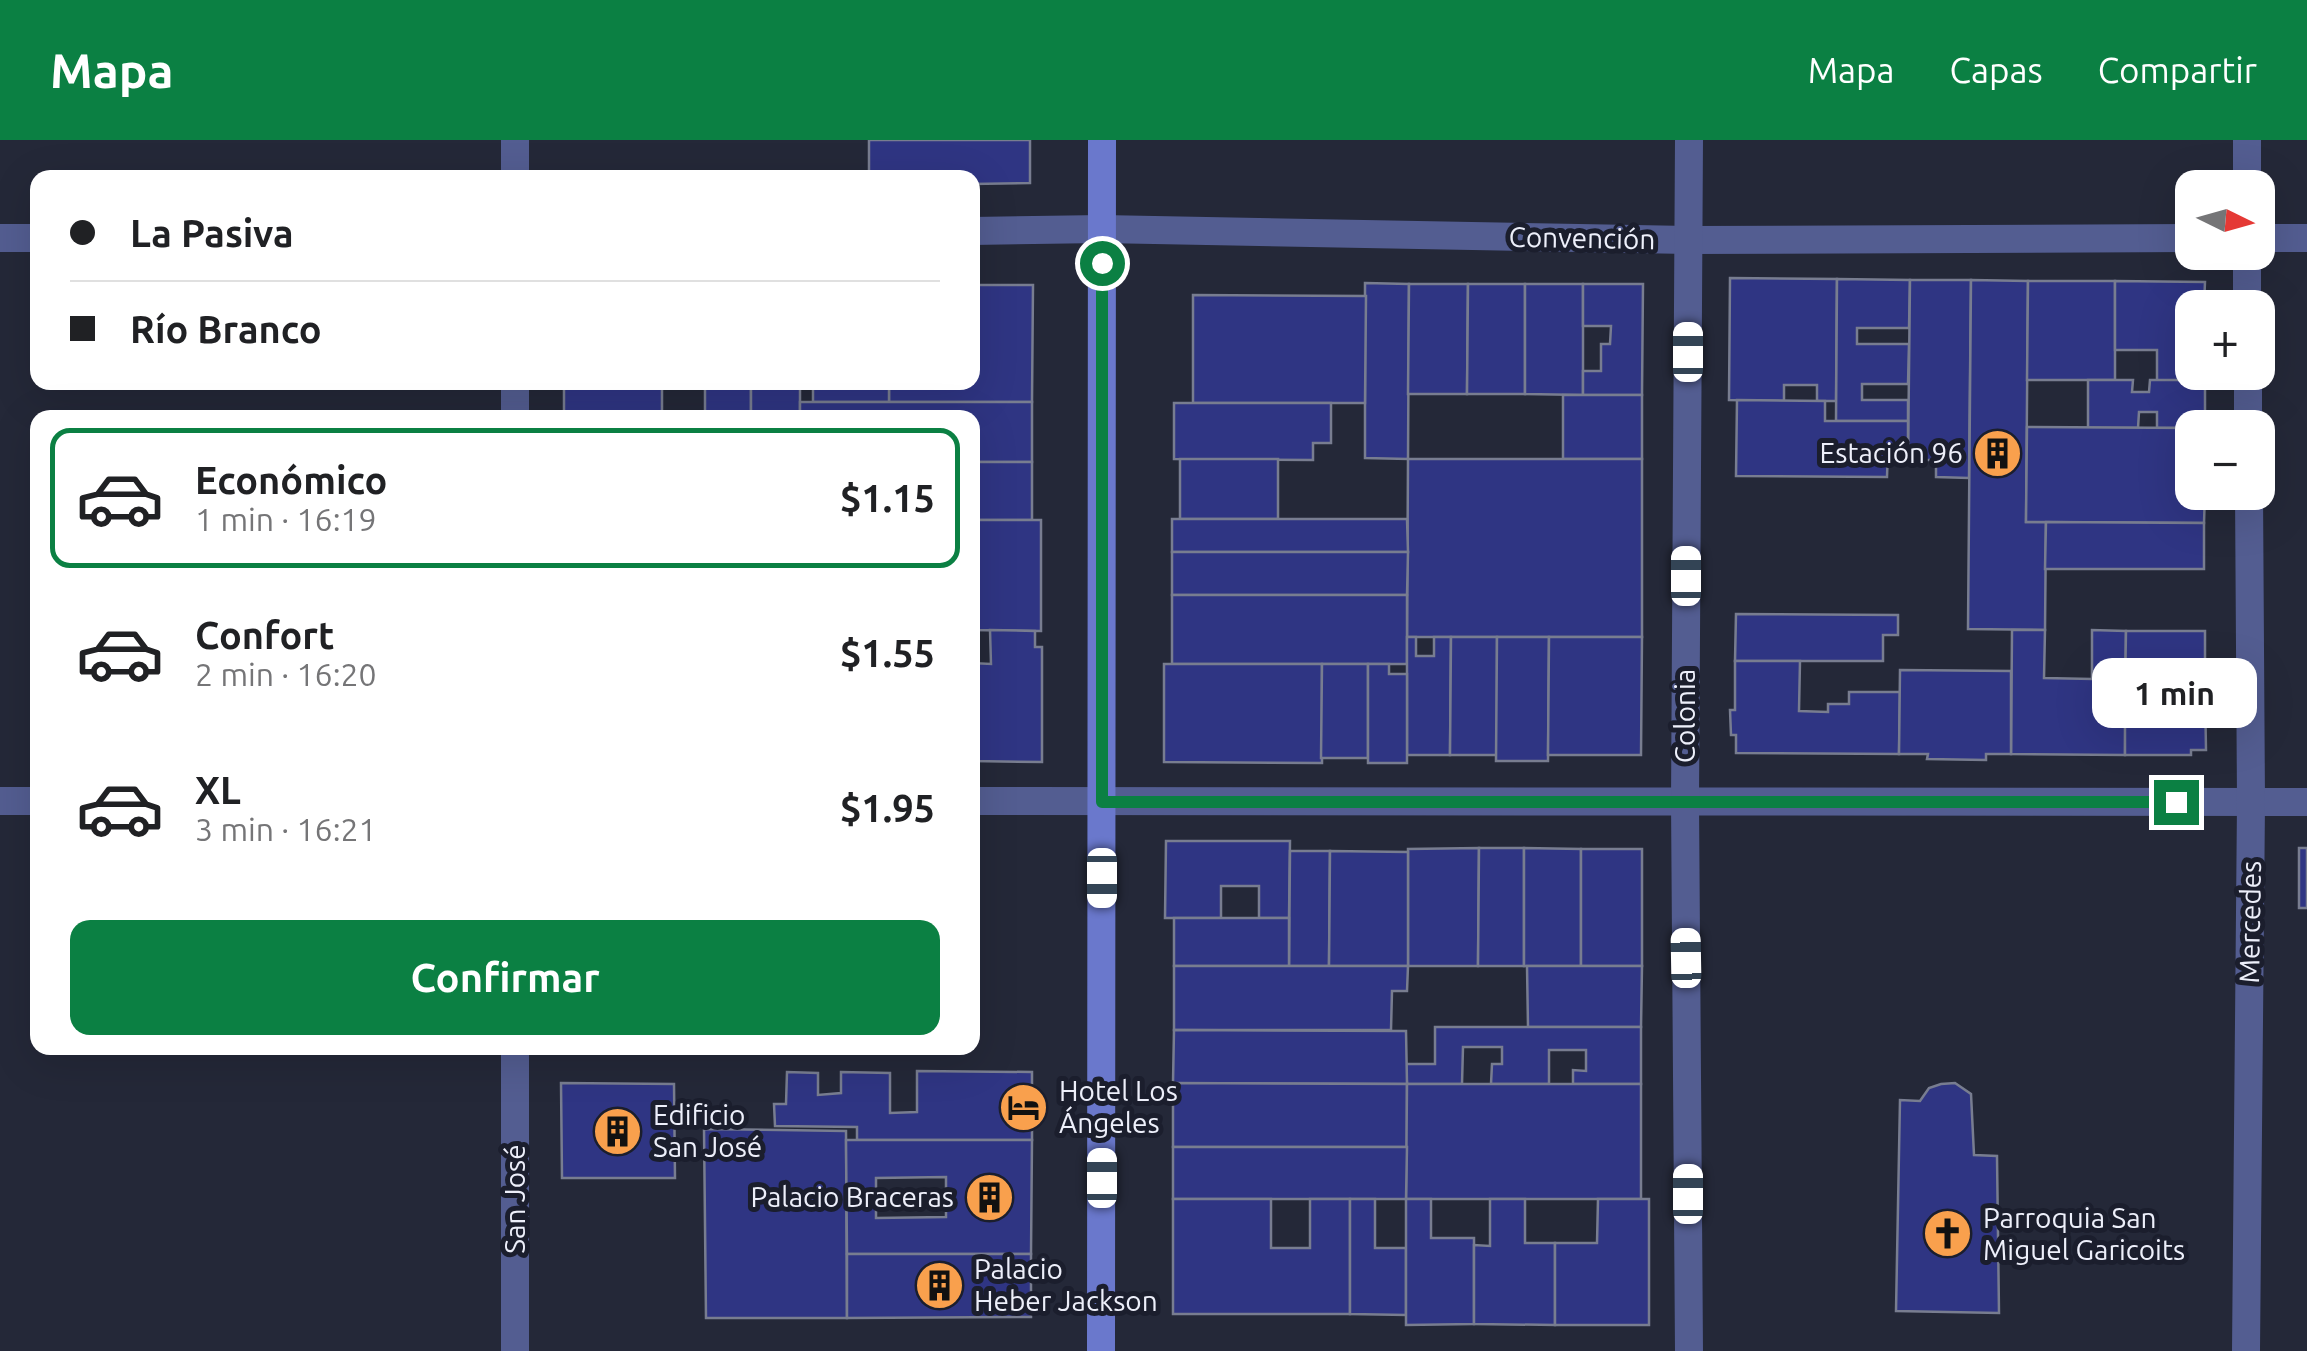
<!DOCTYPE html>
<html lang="es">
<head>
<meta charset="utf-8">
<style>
  :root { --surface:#fff; --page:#f6f6f6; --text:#202124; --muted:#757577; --line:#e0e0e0; --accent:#0b8043 }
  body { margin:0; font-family:Ubuntu,sans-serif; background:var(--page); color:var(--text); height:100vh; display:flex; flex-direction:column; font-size:38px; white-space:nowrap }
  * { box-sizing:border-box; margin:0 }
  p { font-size:32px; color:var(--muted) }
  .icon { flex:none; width:55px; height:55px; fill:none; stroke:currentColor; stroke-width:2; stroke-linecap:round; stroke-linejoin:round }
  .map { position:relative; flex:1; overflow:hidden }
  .sheet { position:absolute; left:30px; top:270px; width:950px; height:645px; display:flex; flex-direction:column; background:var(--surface); border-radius:20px; box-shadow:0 10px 40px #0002 }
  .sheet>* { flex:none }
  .banner { position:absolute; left:30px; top:30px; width:950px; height:220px; border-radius:20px; box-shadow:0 10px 40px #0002; display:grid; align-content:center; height:220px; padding:0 40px; background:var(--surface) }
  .needle { width:65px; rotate:95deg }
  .buttons { position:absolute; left:2175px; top:30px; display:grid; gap:20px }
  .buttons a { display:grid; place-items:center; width:100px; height:100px; border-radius:20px; background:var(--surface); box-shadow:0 10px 40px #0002; font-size:50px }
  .end { position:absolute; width:45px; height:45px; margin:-22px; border:12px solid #0b8043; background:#fff; box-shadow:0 0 0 5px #fff }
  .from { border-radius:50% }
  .bubble { position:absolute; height:70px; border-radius:20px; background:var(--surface); box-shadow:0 10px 40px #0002; font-size:32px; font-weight:700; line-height:70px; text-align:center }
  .car { position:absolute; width:30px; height:60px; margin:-30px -15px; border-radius:12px; box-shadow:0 0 8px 2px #0007; background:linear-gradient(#fff 24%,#345 0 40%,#fff 0 76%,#345 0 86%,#fff 0) }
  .banner b { display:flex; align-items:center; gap:35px; height:95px; font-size:38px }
  .banner b+b { border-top:2px solid var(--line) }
  .banner i { width:25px; height:25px; background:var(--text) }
  ul { padding:18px 0 0; list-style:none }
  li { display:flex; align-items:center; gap:30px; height:140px; margin:0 20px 15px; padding:0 20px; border:5px solid transparent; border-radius:20px }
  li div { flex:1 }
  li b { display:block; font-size:38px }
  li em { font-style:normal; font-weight:700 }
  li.on { border-color:var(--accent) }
  li>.icon { width:90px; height:90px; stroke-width:1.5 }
  .primary-button { display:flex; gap:20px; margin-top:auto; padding:20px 40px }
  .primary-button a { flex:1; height:115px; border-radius:20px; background:var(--accent); color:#fff; font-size:40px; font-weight:700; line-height:115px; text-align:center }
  header { display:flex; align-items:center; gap:60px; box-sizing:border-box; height:140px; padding:0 50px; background:var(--accent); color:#fff }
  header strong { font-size:48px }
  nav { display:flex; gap:55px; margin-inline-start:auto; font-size:35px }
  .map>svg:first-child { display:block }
  .building { fill:#2f3583; stroke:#787d90; stroke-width:2.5; fill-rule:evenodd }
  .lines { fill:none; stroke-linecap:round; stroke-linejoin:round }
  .minor { stroke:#535d91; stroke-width:28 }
  .secondary { stroke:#6a78cc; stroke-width:28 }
  .route { stroke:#0b8043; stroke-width:12 }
  .labels { text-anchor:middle; stroke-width:10; stroke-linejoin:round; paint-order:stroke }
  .street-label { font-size:28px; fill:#edeffa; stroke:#1b1e2d }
  .poi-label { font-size:28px; fill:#edeffa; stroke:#1b1e2d; text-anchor:start }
</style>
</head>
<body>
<header>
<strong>Mapa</strong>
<nav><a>Mapa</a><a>Capas</a><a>Compartir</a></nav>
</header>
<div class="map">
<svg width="2307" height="1211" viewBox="0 0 2307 1211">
  <rect width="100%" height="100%" fill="#242838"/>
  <g class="building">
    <path d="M869,0H1030V43L972,44V38H869Z"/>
    <path d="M1730,138L1837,139L1836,261H1817V245H1784V261L1729,260Z"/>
    <path d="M1837,139L1910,140L1909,188H1857V204H1909L1908,244H1862V260H1908V281H1836Z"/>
    <path d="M1910,140H1971L1969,338L1936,337V320H1908Z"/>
    <path d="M1971,140L2028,141L2026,382H2046L2045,490L1968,489Z"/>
    <path d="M2028,141H2115V240H2027Z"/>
    <path d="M2115,141L2205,142L2204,166H2210V168H2192V232H2209V241L2157,240V210H2115Z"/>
    <path d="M1365,143L1409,144L1408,319L1365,318Z"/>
    <path d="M1409,144H1468L1467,254H1408Z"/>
    <path d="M1468,144H1525V254H1467Z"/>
    <path d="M1525,144H1583V255L1525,254Z"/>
    <path d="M1583,144H1643L1642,255H1583V231H1601V204H1610L1611,186H1583Z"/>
    <path d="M972,145H1033L1032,262H889V242H972Z"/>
    <path d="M1193,155L1366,156L1365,263H1193Z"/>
    <path d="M2088,240H2133L2132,252H2149L2150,240H2205V288H2157V272H2139L2138,288H2088Z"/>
    <rect x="564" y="242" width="98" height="36"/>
    <rect x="705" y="242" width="46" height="36"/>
    <rect x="751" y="242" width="49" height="36"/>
    <rect x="813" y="242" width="76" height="20"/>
    <rect x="1563" y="255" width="79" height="64"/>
    <path d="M1737,260L1825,261V281H1908V309H1888L1887,337L1736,336Z"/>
    <path d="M800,262H1032V322H972V278H800Z"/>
    <path d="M1174,263H1331V303H1313V320L1174,319Z"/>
    <path d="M2027,287L2192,288V352H2205L2204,383L2026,382Z"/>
    <rect x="1180" y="319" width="98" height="60"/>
    <path d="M1408,319H1642V497H1407Z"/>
    <rect x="972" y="322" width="60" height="58"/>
    <path d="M1172,379H1407L1408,412H1172Z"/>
    <path d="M972,380H1041V491L972,490Z"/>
    <path d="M2046,382L2204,383V429H2045Z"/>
    <path d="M1172,412H1408L1407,455H1172Z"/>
    <rect x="1172" y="455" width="235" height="69"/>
    <path d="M1736,474L1898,475V495H1883V521H1735Z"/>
    <path d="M990,490L1035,491V507H1042V622L972,621V523L991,524Z"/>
    <path d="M2012,490H2045L2044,538L2092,539V490L2126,491L2125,615L2011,614Z"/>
    <path d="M2126,491H2205V552L2125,551Z"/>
    <path d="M1407,497H1416V516H1434V497H1451L1450,615H1407Z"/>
    <path d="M1451,497H1497V615H1450Z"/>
    <path d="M1497,497H1549L1548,621H1496Z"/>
    <path d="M1549,497H1642L1641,615H1548Z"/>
    <path d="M1735,521H1800L1799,571L1828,572V564H1849V552H1900L1899,614L1736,613V595H1731L1730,570H1735Z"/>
    <path d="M1164,524H1322V623L1164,622Z"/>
    <path d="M1322,524H1368V618H1321Z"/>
    <path d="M1368,524H1389V534H1407V623H1368Z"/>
    <path d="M1900,530L2011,531V614H1986V620L1927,619L1928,614H1899Z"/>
    <path d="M2125,551L2205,552L2206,610H2191V615H2125Z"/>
    <path d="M1166,701H1290L1289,778H1259V746H1221V778H1165Z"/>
    <path d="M1479,708L1478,826H1408V709Z"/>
    <path d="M1479,708H1524V826H1478Z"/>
    <path d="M1524,708L1581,709V826H1524Z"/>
    <rect x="2299" y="708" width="8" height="60"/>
    <rect x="1581" y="709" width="61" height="117"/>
    <path d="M1290,711H1330L1329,826H1289Z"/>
    <path d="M1330,711L1408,712V826H1329Z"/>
    <rect x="1174" y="778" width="115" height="48"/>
    <path d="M1174,826H1408L1407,851H1392L1391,890H1174Z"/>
    <path d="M1527,826H1642L1641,887H1528Z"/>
    <path d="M1435,887H1641V944H1573V930L1586,931V910H1549V944H1491L1492,924H1502V907H1463L1462,944H1407L1406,924H1435Z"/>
    <path d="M1174,890L1406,891L1407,944L1173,943Z"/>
    <path d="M917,931L1032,932V1000H857V987L775,986L774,964H786L787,932L818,933V955L841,953V932L890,933V973L917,972Z"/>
    <path d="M561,943L674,944L675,1038H562Z"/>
    <path d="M1173,943L1407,944V1007H1173Z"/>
    <path d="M1955,943L1971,954L1974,1015L1997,1016L1999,1173L1896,1171L1900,960L1920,961L1929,948L1941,944Z"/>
    <path d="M1407,944H1641V1059H1406Z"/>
    <path d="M704,989L846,991L847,1178H706Z"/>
    <path d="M846,1000H1032L1031,1114H847ZM946,1037V1077L876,1078V1038Z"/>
    <path d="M1173,1007H1407L1406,1059H1173Z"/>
    <path d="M1173,1059H1271V1108H1310V1059H1350V1174H1173Z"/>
    <path d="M1350,1059H1375V1108H1406V1175L1350,1174Z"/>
    <path d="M1406,1059H1431V1098H1474V1184L1406,1185Z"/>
    <path d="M1490,1059H1525V1103H1555V1185L1474,1184V1105L1490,1106Z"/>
    <path d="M1598,1059H1649V1185H1555V1103H1597Z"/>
    <path d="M847,1114H1031V1177L847,1178Z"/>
  </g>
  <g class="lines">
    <g class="minor">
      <path d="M515,0V38"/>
      <path d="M2247,48V0"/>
      <path d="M972,91L1102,89L1689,100L2192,98"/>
      <path d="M0,98H38"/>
      <path d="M2258,98H2307"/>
      <path d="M2247,112V168"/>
      <path d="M2248,232V288"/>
      <path d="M515,242V278"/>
      <path d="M0,661H38"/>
      <path d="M972,661L2307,662"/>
      <path d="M515,1211V908"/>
      <path d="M1689,1211L1685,661L1689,0"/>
      <path d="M2246,1211L2251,662L2249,352"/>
    </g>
    <path class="secondary" d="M1101,1211L1102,0"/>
  </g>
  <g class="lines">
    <path class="route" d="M1102,123V662H2176"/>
  </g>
  <defs>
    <symbol id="building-disc" viewBox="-11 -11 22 22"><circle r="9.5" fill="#f9a04d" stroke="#1b1e2d"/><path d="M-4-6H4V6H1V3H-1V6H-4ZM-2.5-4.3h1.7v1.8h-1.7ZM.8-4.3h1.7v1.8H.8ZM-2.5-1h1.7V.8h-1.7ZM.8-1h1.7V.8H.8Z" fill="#111"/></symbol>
    <symbol id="hotel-disc" viewBox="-11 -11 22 22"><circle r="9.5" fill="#f9a04d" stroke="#1b1e2d"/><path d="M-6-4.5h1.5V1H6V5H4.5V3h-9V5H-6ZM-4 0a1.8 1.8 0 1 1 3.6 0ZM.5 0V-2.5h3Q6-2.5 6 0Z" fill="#111"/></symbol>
    <symbol id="church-disc" viewBox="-11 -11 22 22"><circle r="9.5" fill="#f9a04d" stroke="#1b1e2d"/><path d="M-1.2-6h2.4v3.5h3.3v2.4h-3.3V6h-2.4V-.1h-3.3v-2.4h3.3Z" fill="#111"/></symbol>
  </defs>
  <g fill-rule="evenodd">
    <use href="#building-disc" x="1970" y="286" width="55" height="55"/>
    <use href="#hotel-disc" x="996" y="940" width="55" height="55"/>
    <use href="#building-disc" x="590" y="964" width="55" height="55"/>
    <use href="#building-disc" x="962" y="1030" width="55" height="55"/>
    <use href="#church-disc" x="1920" y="1066" width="55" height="55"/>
    <use href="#building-disc" x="912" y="1118" width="55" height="55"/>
  </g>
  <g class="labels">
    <g class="street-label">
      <text transform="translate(1582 98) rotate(1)" y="10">Convención</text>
      <text transform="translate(1685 576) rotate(-90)" y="10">Colonia</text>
      <text transform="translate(2250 782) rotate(-89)" y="10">Mercedes</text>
      <text transform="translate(515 1059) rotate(-90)" y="10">San José</text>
    </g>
    <g class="poi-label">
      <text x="1963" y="323" text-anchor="end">Estación 96</text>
      <text x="1059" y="961">Hotel Los<tspan x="1059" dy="32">Ángeles</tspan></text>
      <text x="653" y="985">Edificio<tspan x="653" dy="32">San José</tspan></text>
      <text x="954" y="1067" text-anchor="end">Palacio Braceras</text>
      <text x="1983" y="1088">Parroquia San<tspan x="1983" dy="32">Miguel Garicoits</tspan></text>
      <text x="974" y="1139">Palacio<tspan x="974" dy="32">Heber Jackson</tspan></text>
    </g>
  </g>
</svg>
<div class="buttons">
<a><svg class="needle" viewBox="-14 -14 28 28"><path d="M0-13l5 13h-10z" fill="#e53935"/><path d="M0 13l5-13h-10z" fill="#757577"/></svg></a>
<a>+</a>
<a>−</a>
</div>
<i class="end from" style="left:1102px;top:123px"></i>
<i class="end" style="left:2176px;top:662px"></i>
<div class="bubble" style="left:2092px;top:518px;width:165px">1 min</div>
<i class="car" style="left:1688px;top:212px;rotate:0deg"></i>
<i class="car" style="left:1686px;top:436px;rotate:0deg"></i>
<i class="car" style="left:1102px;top:738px;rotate:180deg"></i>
<i class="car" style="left:1686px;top:818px;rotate:359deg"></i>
<i class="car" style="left:1102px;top:1038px;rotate:0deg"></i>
<i class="car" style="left:1688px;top:1054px;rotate:0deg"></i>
<div class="banner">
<b><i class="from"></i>La Pasiva</b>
<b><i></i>Río Branco</b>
</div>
<section class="sheet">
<ul>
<li class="on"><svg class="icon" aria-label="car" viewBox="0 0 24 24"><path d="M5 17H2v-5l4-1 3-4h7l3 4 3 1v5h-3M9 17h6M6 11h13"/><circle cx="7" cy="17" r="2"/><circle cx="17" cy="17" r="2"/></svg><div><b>Económico</b><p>1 min · 16:19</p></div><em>$1.15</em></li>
<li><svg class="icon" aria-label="car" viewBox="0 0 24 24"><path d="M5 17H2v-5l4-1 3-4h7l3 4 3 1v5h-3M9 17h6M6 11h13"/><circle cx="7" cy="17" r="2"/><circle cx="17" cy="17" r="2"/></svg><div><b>Confort</b><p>2 min · 16:20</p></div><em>$1.55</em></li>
<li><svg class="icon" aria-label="car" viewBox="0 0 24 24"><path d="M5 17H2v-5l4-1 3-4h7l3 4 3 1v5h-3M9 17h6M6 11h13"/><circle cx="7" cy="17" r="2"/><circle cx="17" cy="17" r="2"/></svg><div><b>XL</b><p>3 min · 16:21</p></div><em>$1.95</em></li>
</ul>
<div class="primary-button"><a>Confirmar</a></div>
</section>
</div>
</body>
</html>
